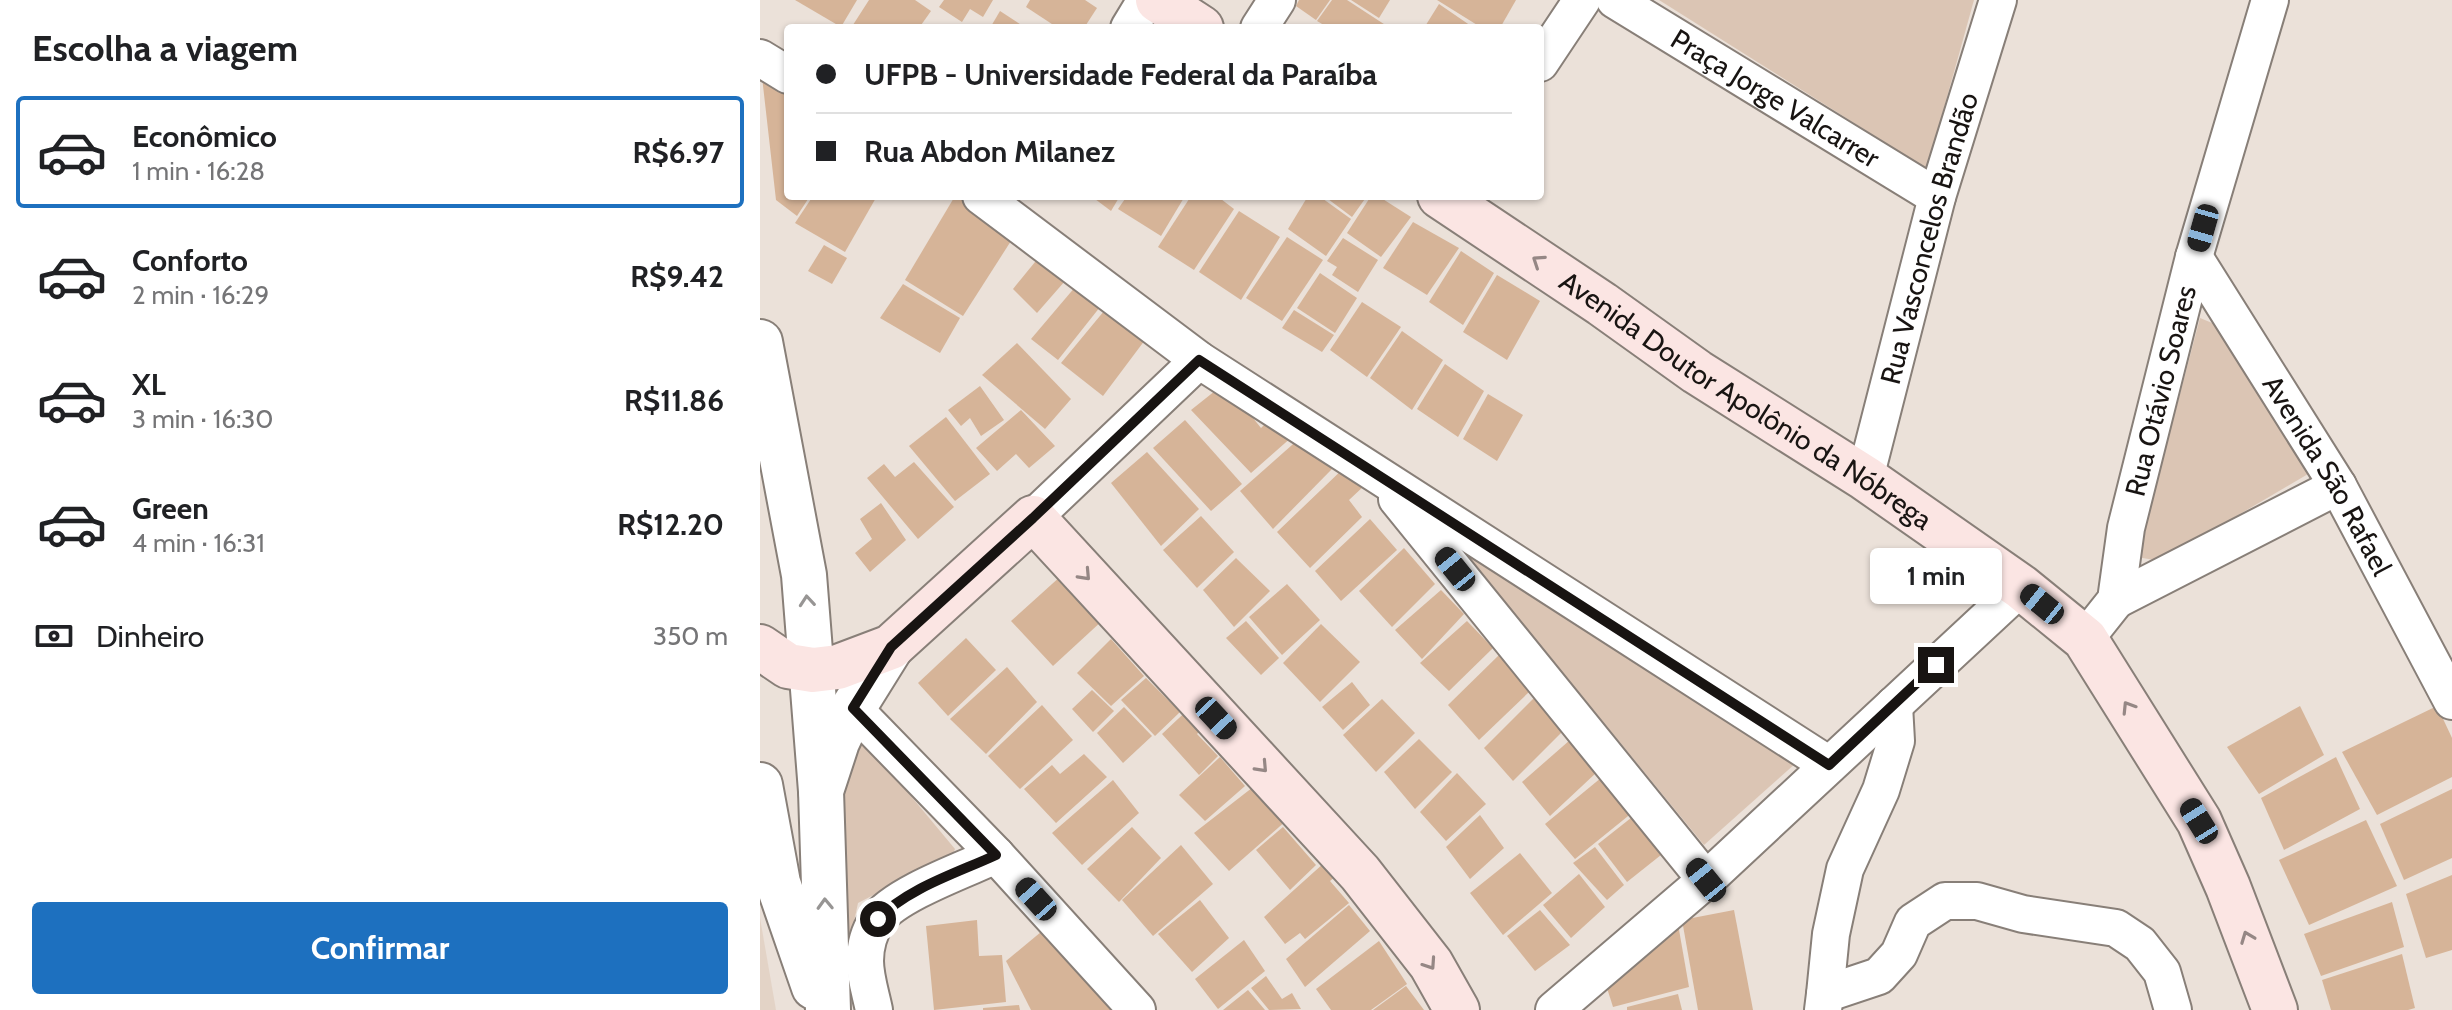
<!DOCTYPE html>
<html lang="pt">
<head>
<meta charset="utf-8">
<style>
  :root { --surface:#fff; --page:#f2f2f2; --text:#202124; --muted:#757577; --line:#e0e0e0; --accent:#1d70bf }
  body { margin:0; font-family:Cabin,sans-serif; background:var(--page); color:var(--text); height:100vh; display:flex; flex-direction:column; font-size:30px; white-space:nowrap }
  * { box-sizing:border-box; margin:0 }
  p { font-size:26px; color:var(--muted) }
  .icon { flex:none; width:44px; height:44px; fill:none; stroke:currentColor; stroke-width:2; stroke-linecap:round; stroke-linejoin:round }
  .map { position:relative; flex:1; overflow:hidden }
  .side { display:flex; flex-direction:column; background:var(--surface); width:760px }
  .side>* { flex:none }
  .hud { position:absolute; left:24px; top:24px; width:760px; height:176px; border-radius:8px; box-shadow:0 2px 6px #0004; display:grid; align-content:center; height:176px; padding:0 32px; background:var(--surface) }
  .end { position:absolute; width:36px; height:36px; margin:-18px; border:10px solid #181412; background:#fff; box-shadow:0 0 0 4px #fff }
  .from { border-radius:50% }
  .bubble { position:absolute; height:56px; border-radius:8px; background:var(--surface); box-shadow:0 2px 6px #0004; font-size:26px; font-weight:800; line-height:56px; text-align:center }
  .car { position:absolute; width:24px; height:48px; margin:-24px -12px; border-radius:10px; box-shadow:0 0 6px 2px #0007; background:linear-gradient(#222 24%,#8ab4d8 0 40%,#222 0 76%,#8ab4d8 0 86%,#222 0) }
  .hud b { display:flex; align-items:center; gap:28px; height:76px; font-size:30px }
  .hud b+b { border-top:2px solid var(--line) }
  .hud i { width:20px; height:20px; background:var(--text) }
  ul { padding:0; list-style:none }
  li { display:flex; align-items:center; gap:24px; height:112px; margin:0 16px 12px; padding:0 16px; border:4px solid transparent; border-radius:8px }
  li div { flex:1 }
  li b { display:block; font-size:30px }
  li em { font-style:normal; font-weight:800 }
  li.on { border-color:var(--accent) }
  li>.icon { width:72px; height:72px; stroke-width:1.5 }
  h2 { padding:0 32px; font-size:36px; line-height:96px }
  .pay { display:flex; align-items:center; gap:20px; height:88px; padding:0 32px; font-size:30px }
  .pay p { margin-inline-start:auto }
  .primary-button { display:flex; gap:16px; margin-top:auto; padding:16px 32px }
  .primary-button a { flex:1; height:92px; border-radius:8px; background:var(--accent); color:#fff; font-size:32px; font-weight:800; line-height:92px; text-align:center }
  main { display:flex; flex:1; min-height:0 }
  .map>svg:first-child { display:block }
  .built { fill:#e3d3c6 }
  .green { fill:#dbc5b4 }
  .building { fill:#d6b498 }
  .lines { fill:none; stroke-linecap:round; stroke-linejoin:round }
  .minor-casing { stroke:#887f78; stroke-width:40 }
  .tertiary-casing { stroke:#887f78; stroke-width:48 }
  .secondary-casing { stroke:#887f78; stroke-width:48 }
  .minor { stroke:#fff; stroke-width:36 }
  .tertiary { stroke:#fff; stroke-width:44 }
  .secondary { stroke:#fbe5e3; stroke-width:44 }
  .oneway { stroke:#958785 }
  .oneway2 { stroke:#979594 }
  .route { stroke:#181412; stroke-width:10 }
  .labels { text-anchor:middle; stroke-width:8; stroke-linejoin:round; paint-order:stroke }
  .street-label { font-size:28px; fill:#181412; stroke:#fff }
</style>
</head>
<body>
<main>
<section class="side">
<h2>Escolha a viagem</h2>
<ul>
<li class="on"><svg class="icon" aria-label="car" viewBox="0 0 24 24"><path d="M5 17H2v-5l4-1 3-4h7l3 4 3 1v5h-3M9 17h6M6 11h13"/><circle cx="7" cy="17" r="2"/><circle cx="17" cy="17" r="2"/></svg><div><b>Econômico</b><p>1 min · 16:28</p></div><em>R$6.97</em></li>
<li><svg class="icon" aria-label="car" viewBox="0 0 24 24"><path d="M5 17H2v-5l4-1 3-4h7l3 4 3 1v5h-3M9 17h6M6 11h13"/><circle cx="7" cy="17" r="2"/><circle cx="17" cy="17" r="2"/></svg><div><b>Conforto</b><p>2 min · 16:29</p></div><em>R$9.42</em></li>
<li><svg class="icon" aria-label="car" viewBox="0 0 24 24"><path d="M5 17H2v-5l4-1 3-4h7l3 4 3 1v5h-3M9 17h6M6 11h13"/><circle cx="7" cy="17" r="2"/><circle cx="17" cy="17" r="2"/></svg><div><b>XL</b><p>3 min · 16:30</p></div><em>R$11.86</em></li>
<li><svg class="icon" aria-label="car" viewBox="0 0 24 24"><path d="M5 17H2v-5l4-1 3-4h7l3 4 3 1v5h-3M9 17h6M6 11h13"/><circle cx="7" cy="17" r="2"/><circle cx="17" cy="17" r="2"/></svg><div><b>Green</b><p>4 min · 16:31</p></div><em>R$12.20</em></li>
</ul>
<div class="pay"><svg class="icon" aria-label="cash" viewBox="0 0 24 24"><path d="M3 7h18v10H3z"/><circle cx="12" cy="12" r="2"/></svg>Dinheiro<p>350 m</p></div>
<div class="primary-button"><a>Confirmar</a></div>
</section>
<div class="map">
<svg width="1692" height="1010" viewBox="0 0 1692 1010">
  <rect width="100%" height="100%" fill="#ebe1d9"/>
  <path class="built" d="M0,918L16,1010H0Z"/>
  <g class="green">
    <path d="M899,0H1214L1167,169Z"/>
    <path d="M1440,318L1457,325L1548,474L1400,561L1377,557Z"/>
    <path d="M699,546L1036,763L944,845Z"/>
    <path d="M105,741L195,849L186,871L129,887L98,903L92,931L75,937L82,760Z"/>
  </g>
  <g class="building">
    <path d="M35,0H97L81,27Z"/>
    <path d="M109,0H155L171,11L159,28H91Z"/>
    <path d="M184,0H233L223,17L210,9L202,22L179,7Z"/>
    <path d="M270,0H325L337,8L324,28H298L266,7Z"/>
    <path d="M539,0H570L556,20L536,6Z"/>
    <path d="M572,0H587L630,28H569L557,21Z"/>
    <path d="M591,0H630L619,18Z"/>
    <path d="M677,0H756L740,28H722Z"/>
    <path d="M679,4L714,28H664Z"/>
    <path d="M240,11L266,28H230Z"/>
    <path d="M1,68L28,86V196H50L37,216L16,200Z"/>
    <path d="M53,196H117L85,252L35,223Z"/>
    <path d="M195,196H206L258,230L203,316L145,280Z"/>
    <path d="M331,196H360L351,211Z"/>
    <path d="M367,196H425L401,236L358,209Z"/>
    <path d="M431,196H457L474,209L434,270L398,247Z"/>
    <path d="M548,196H559L591,219L566,256L528,229Z"/>
    <path d="M564,196H607L592,217Z"/>
    <path d="M611,196H618L651,217L621,257L587,233Z"/>
    <path d="M479,211L520,237L481,300L439,272Z"/>
    <path d="M653,222L699,248L667,295L623,268Z"/>
    <path d="M527,237L563,260L522,321L486,298Z"/>
    <path d="M583,238L618,260L598,292L572,275L577,267L567,261Z"/>
    <path d="M64,245L87,258L72,284L48,271Z"/>
    <path d="M284,251L312,273L277,313L253,289Z"/>
    <path d="M701,251L734,273L703,325L669,302Z"/>
    <path d="M560,273L597,298L575,333L537,308Z"/>
    <path d="M737,275L780,301L747,360L703,332Z"/>
    <path d="M143,284L200,318L180,353L120,318Z"/>
    <path d="M316,286L340,307L298,360L271,339Z"/>
    <path d="M602,302L641,327L607,377L570,350Z"/>
    <path d="M349,305L388,336L343,396L301,363Z"/>
    <path d="M534,310L574,335L562,352L522,328Z"/>
    <path d="M642,331L683,360L652,410L610,378Z"/>
    <path d="M257,343L311,399L285,429L222,375Z"/>
    <path d="M685,364L724,391L698,437L657,409Z"/>
    <path d="M465,383L501,428L514,415L533,436L491,473L431,410Z"/>
    <path d="M220,386L244,420L221,436L210,418L201,426L188,410Z"/>
    <path d="M728,394L763,415L737,461L703,439Z"/>
    <path d="M261,410L295,446L269,468L256,454L237,471L216,448Z"/>
    <path d="M186,417L230,474L195,501L149,446Z"/>
    <path d="M425,420L482,484L451,511L393,448Z"/>
    <path d="M541,437L572,469L513,529L480,491Z"/>
    <path d="M387,452L439,509L401,546L351,483Z"/>
    <path d="M154,462L194,507L158,539L107,478L124,464L135,477Z"/>
    <path d="M586,466L605,485L589,500L602,517L550,568L517,532Z"/>
    <path d="M121,503L146,540L110,572L95,553L112,539L100,519Z"/>
    <path d="M441,516L474,552L437,588L403,550Z"/>
    <path d="M610,519L637,550L581,601L555,571Z"/>
    <path d="M644,548L675,584L632,627L599,591Z"/>
    <path d="M476,558L510,591L474,627L443,590Z"/>
    <path d="M302,575L343,620L293,666L251,621Z"/>
    <path d="M527,584L560,620L522,655L489,617Z"/>
    <path d="M681,590L704,614L662,659L635,630Z"/>
    <path d="M486,621L519,658L501,675L466,638Z"/>
    <path d="M707,621L733,648L689,691L660,663Z"/>
    <path d="M561,624L600,662L560,702L523,663Z"/>
    <path d="M206,638L236,670L188,716L158,683Z"/>
    <path d="M351,639L384,676L351,706L317,673Z"/>
    <path d="M739,655L769,692L719,740L688,705Z"/>
    <path d="M247,667L277,702L226,754L190,719Z"/>
    <path d="M386,678L420,712L395,736L361,700Z"/>
    <path d="M592,682L610,705L583,730L562,707Z"/>
    <path d="M332,690L354,711L333,732L312,709Z"/>
    <path d="M777,695L807,727L753,781L724,748Z"/>
    <path d="M622,699L655,733L616,772L583,735Z"/>
    <path d="M435,703L451,719L437,734L458,756L439,775L402,734Z"/>
    <path d="M282,705L313,740L260,789L228,756Z"/>
    <path d="M1540,706L1564,755L1499,794L1467,747Z"/>
    <path d="M1677,706L1692,738V777L1617,815L1582,752Z"/>
    <path d="M364,707L392,736L363,763L337,733Z"/>
    <path d="M659,739L692,772L655,809L624,772Z"/>
    <path d="M810,740L837,772L790,816L762,782Z"/>
    <path d="M324,754L347,777L296,823L264,789L292,765L300,774Z"/>
    <path d="M460,757L485,786L445,821L419,795Z"/>
    <path d="M1576,757L1600,809L1524,850L1501,798Z"/>
    <path d="M697,773L726,804L686,841L660,812Z"/>
    <path d="M847,773L878,808L815,859L785,824Z"/>
    <path d="M353,780L379,813L322,865L292,833Z"/>
    <path d="M497,784L527,820L469,871L434,833Z"/>
    <path d="M1692,789V858L1644,880L1620,824Z"/>
    <path d="M876,814L906,851L867,882L838,844Z"/>
    <path d="M720,815L744,848L710,879L686,847Z"/>
    <path d="M1606,820L1637,886L1549,925L1519,860Z"/>
    <path d="M372,827L401,858L359,902L327,869Z"/>
    <path d="M523,827L556,865L530,890L496,850Z"/>
    <path d="M421,845L453,884L393,936L362,900Z"/>
    <path d="M835,847L864,885L847,900L813,863Z"/>
    <path d="M760,853L792,893L743,935L710,893Z"/>
    <path d="M574,854L586,867L570,881L589,903L545,939L540,933L525,944L504,917Z"/>
    <path d="M819,874L845,907L811,938L783,905Z"/>
    <path d="M1692,875V950L1666,958L1646,894Z"/>
    <path d="M440,900L469,938L432,972L398,934Z"/>
    <path d="M1632,902L1644,947L1561,976L1544,934Z"/>
    <path d="M589,905L610,931L545,987L526,959Z"/>
    <path d="M780,910L810,945L775,971L747,936Z"/>
    <path d="M974,910L993,1010H938L922,920Z"/>
    <path d="M217,920L219,956L242,955L246,1002L174,1010L166,926Z"/>
    <path d="M293,922L355,1010H271L246,961Z"/>
    <path d="M918,924L929,987L853,1007L847,988Z"/>
    <path d="M484,940L505,971L458,1009L435,979Z"/>
    <path d="M619,941L647,984L611,1010H571L556,989Z"/>
    <path d="M1642,954L1655,1008L1648,1010H1571L1562,980Z"/>
    <path d="M506,976L522,999L532,993L541,1009L509,1010L491,988Z"/>
    <path d="M646,986L664,1010H613Z"/>
    <path d="M488,990L505,1010H463Z"/>
    <path d="M918,994L922,1010H867V1007Z"/>
    <path d="M259,1005L260,1010H223V1008Z"/>
  </g>
  <g class="lines">
    <defs>
      <g id="minor">
        <path id="s1" d="M855,0L1177,197"/>
        <path d="M369,28L386,0"/>
        <path d="M499,28L517,0"/>
        <path d="M0,58L28,75"/>
        <path d="M780,63L822,0"/>
        <path d="M221,196L439,360L1069,765"/>
        <path id="s2" d="M1434,257L1578,486L1692,701"/>
        <path id="s3" d="M1105,478L1177,197L1238,0"/>
        <path d="M637,499L946,880"/>
        <path d="M273,518L439,360"/>
        <path d="M1356,600L1578,486"/>
        <path id="s4" d="M1325,639L1356,600L1366,528L1434,257L1510,0"/>
        <path d="M93,708L236,855L377,1010"/>
        <path d="M1065,994L1071,934L1085,869L1121,790L1136,741L1134,705"/>
        <path d="M114,1010C111,995 105,977 105,961C105,947 109,932 117,920C135,894 206,869 236,855"/>
        <path d="M794,1010L946,880L1261,587"/>
        <path d="M1063,1010L1065,994L1119,976L1139,954L1153,922L1185,901H1217L1263,914L1356,928L1380,944L1402,972L1413,1010"/>
      </g>
      <g id="tertiary">
        <path d="M0,342L44,575L61,791"/>
        <path d="M0,785L18,883L54,987"/>
        <path d="M68,1010L61,791L77,742L93,708L131,647"/>
      </g>
      <g id="secondary">
        <path d="M398,0L441,28"/>
        <path id="s5" d="M680,196L842,304L937,372L1105,478L1261,587L1325,639L1439,821L1468,887L1515,1010"/>
        <path d="M0,647L28,666L53,670L78,667L131,647L273,518L600,873L671,964L697,1010"/>
      </g>
    </defs>
    <use href="#minor" class="minor-casing"/>
    <use href="#tertiary" class="tertiary-casing"/>
    <use href="#secondary" class="secondary-casing"/>
    <use href="#minor" class="minor"/>
    <use href="#tertiary" class="tertiary"/>
    <use href="#secondary" class="secondary"/>
  </g>
  <defs><path id="oneway-chevron" d="M-2-3.5L2.5 0L-2 3.5" fill="none" stroke-width="1.6" stroke-linecap="round" stroke-linejoin="round" transform="scale(2)"/></defs>
  <g class="oneway">
    <use href="#oneway-chevron" transform="translate(778 261) rotate(-146)"/>
    <use href="#oneway-chevron" transform="translate(325 575) rotate(47)"/>
    <use href="#oneway-chevron" transform="translate(1368 707) rotate(-122)"/>
    <use href="#oneway-chevron" transform="translate(502 767) rotate(47)"/>
    <use href="#oneway-chevron" transform="translate(1487 937) rotate(-111)"/>
    <use href="#oneway-chevron" transform="translate(670 964) rotate(56)"/>
  </g>
  <g class="oneway2">
    <use href="#oneway-chevron" transform="translate(47 601) rotate(-95)"/>
    <use href="#oneway-chevron" transform="translate(65 904) rotate(-92)"/>
  </g>
  <g class="lines">
    <path class="route" d="M118,919C148,888 197,873 236,855L93,708L131,647L273,518L439,360L1069,765L1176,665"/>
  </g>
  <g class="labels">
    <g class="street-label">
      <text dy="10" stroke="none"><textPath href="#s1" startOffset="188">Praça Jorge Valcarrer</textPath></text>
      <text dy="10" stroke="none"><textPath href="#s3" startOffset="248">Rua Vasconcelos Brandão</textPath></text>
      <text dy="10" stroke="none"><textPath href="#s4" startOffset="264">Rua Otávio Soares</textPath></text>
      <text dy="10" stroke="none"><textPath href="#s5" startOffset="368">Avenida Doutor Apolônio da Nóbrega</textPath></text>
      <text dy="10" stroke="none"><textPath href="#s2" startOffset="256">Avenida São Rafael</textPath></text>
    </g>
  </g>
</svg>
<i class="end from" style="left:118px;top:919px"></i>
<i class="end" style="left:1176px;top:665px"></i>
<div class="bubble" style="left:1110px;top:548px;width:132px">1 min</div>
<i class="car" style="left:1443px;top:228px;rotate:196deg"></i>
<i class="car" style="left:695px;top:569px;rotate:321deg"></i>
<i class="car" style="left:1282px;top:604px;rotate:309deg"></i>
<i class="car" style="left:456px;top:718px;rotate:137deg"></i>
<i class="car" style="left:1439px;top:821px;rotate:328deg"></i>
<i class="car" style="left:946px;top:880px;rotate:321deg"></i>
<i class="car" style="left:276px;top:899px;rotate:318deg"></i>
<div class="hud">
<b><i class="from"></i>UFPB - Universidade Federal da Paraíba</b>
<b><i></i>Rua Abdon Milanez</b>
</div>
</div>
</main>
</body>
</html>
